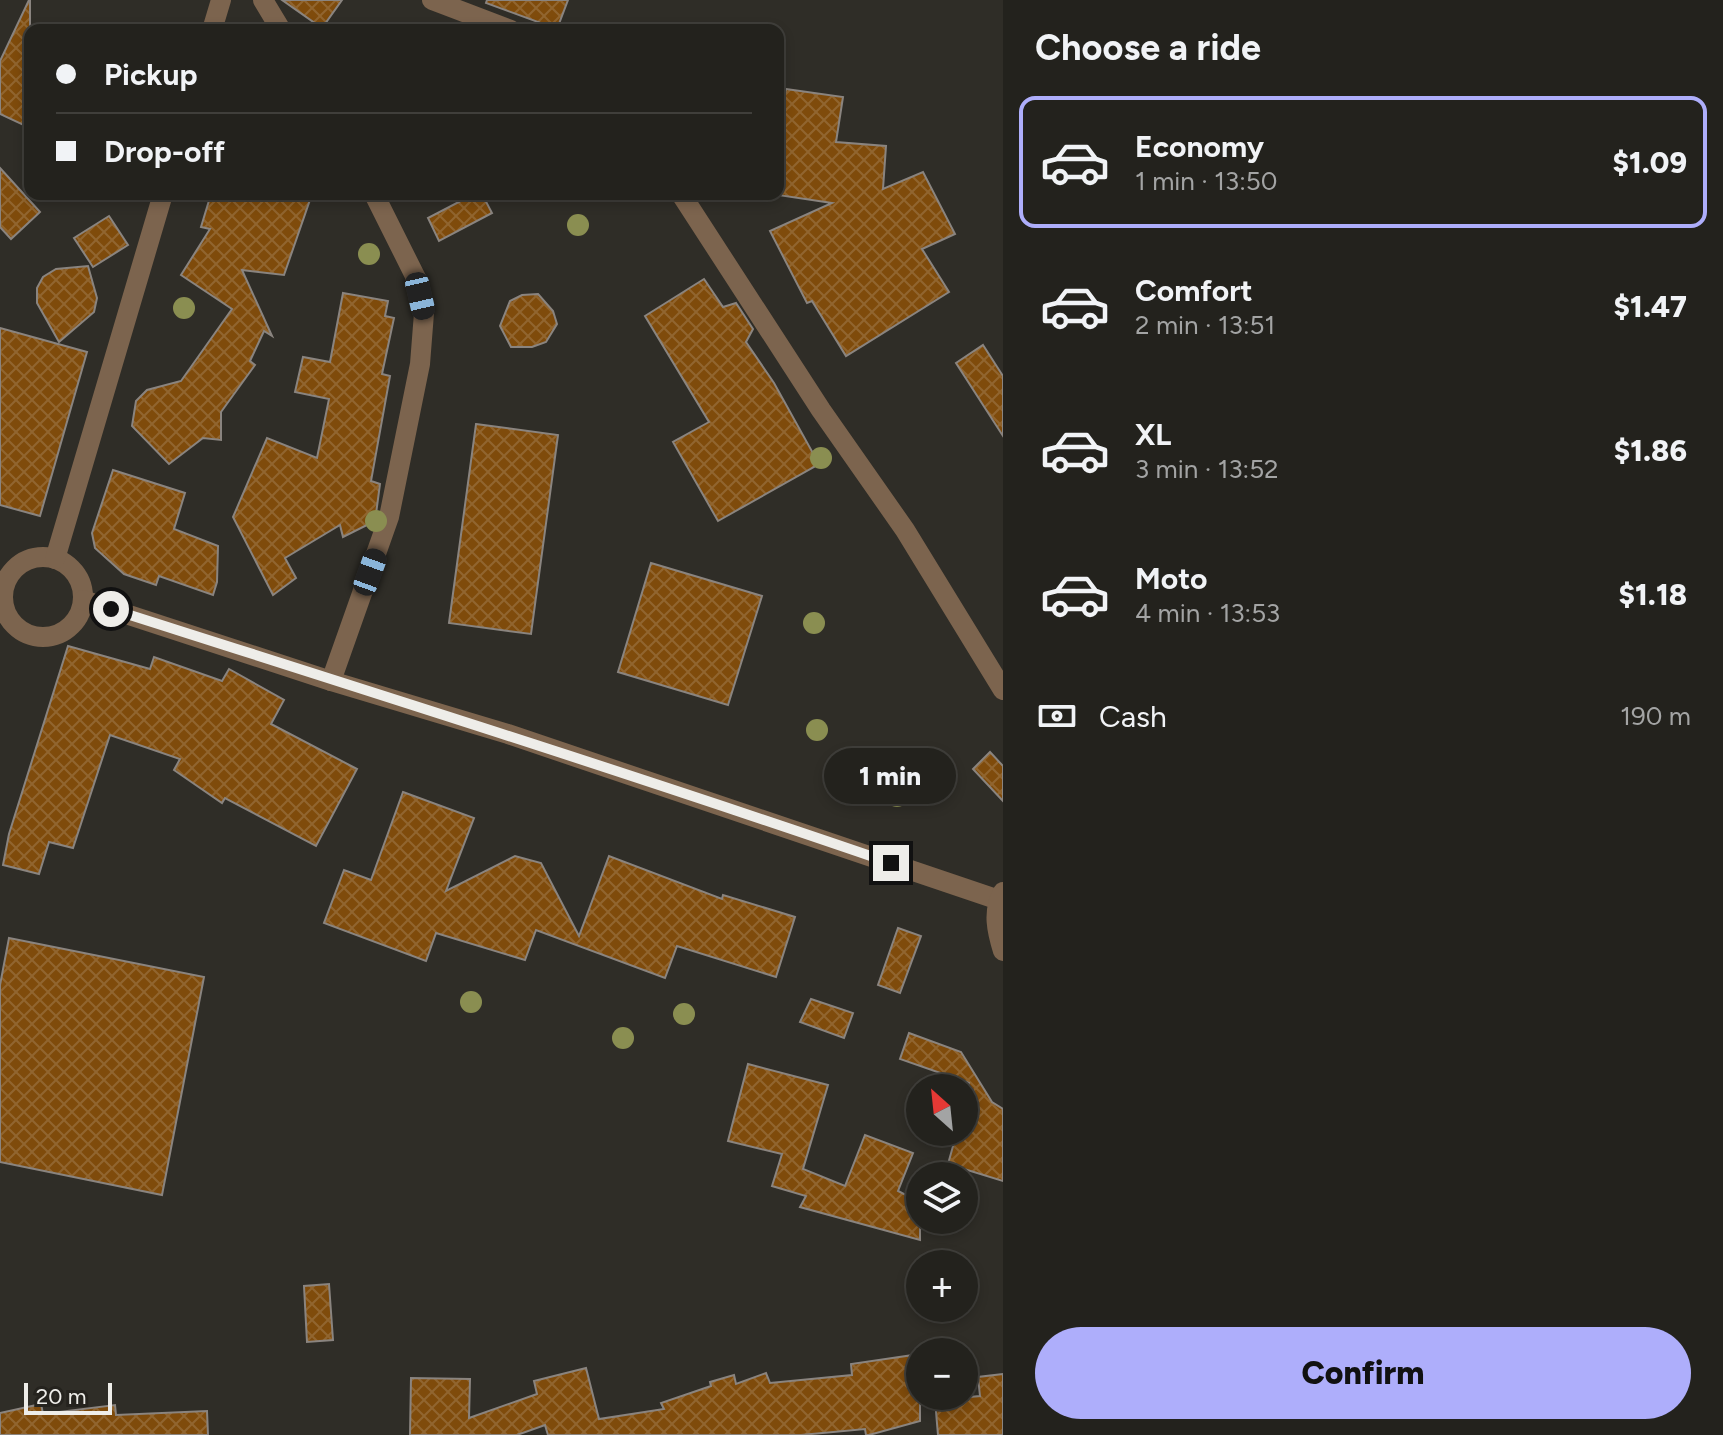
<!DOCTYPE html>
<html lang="en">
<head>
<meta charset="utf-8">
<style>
  :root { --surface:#23221d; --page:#2f2f2a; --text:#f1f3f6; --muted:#a3a4a4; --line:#403f3b; --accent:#aeaefb }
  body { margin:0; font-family:Figtree,sans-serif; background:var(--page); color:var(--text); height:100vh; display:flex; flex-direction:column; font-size:30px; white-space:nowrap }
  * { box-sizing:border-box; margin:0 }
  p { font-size:26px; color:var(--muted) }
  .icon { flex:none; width:44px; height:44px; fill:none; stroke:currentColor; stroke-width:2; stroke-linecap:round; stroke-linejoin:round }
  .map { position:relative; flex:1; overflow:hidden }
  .sheet { display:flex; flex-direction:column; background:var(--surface); width:720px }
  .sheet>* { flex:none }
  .hud { position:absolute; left:24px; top:24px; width:760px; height:176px; border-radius:16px; box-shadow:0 4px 12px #0003,0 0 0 2px var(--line); display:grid; align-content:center; height:176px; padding:0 32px; background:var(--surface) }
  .needle { width:52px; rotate:333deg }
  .tools { position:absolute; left:906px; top:1074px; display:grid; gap:16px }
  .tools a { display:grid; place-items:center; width:72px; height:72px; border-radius:50%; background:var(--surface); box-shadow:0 4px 12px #0003,0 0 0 2px var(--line); font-size:40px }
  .scale { position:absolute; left:24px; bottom:20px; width:88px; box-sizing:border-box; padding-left:8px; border:4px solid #eeede9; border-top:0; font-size:22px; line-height:28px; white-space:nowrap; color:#eeede9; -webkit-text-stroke:6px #25231e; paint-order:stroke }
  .end { position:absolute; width:36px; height:36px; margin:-18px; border:10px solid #eeede9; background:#111; box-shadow:0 0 0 4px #111 }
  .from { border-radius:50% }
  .bubble { position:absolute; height:56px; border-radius:28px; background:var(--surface); box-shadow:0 4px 12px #0003,0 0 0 2px var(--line); font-size:26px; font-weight:800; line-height:56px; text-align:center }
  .car { position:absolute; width:24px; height:48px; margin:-24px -12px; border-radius:10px; box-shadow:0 0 6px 2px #0007; background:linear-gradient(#222 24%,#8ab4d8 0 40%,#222 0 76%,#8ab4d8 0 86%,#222 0) }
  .hud b { display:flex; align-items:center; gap:28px; height:76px; font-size:30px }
  .hud b+b { border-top:2px solid var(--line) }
  .hud i { width:20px; height:20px; background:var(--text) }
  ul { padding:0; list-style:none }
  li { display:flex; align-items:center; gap:24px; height:132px; margin:0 16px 12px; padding:0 16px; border:4px solid transparent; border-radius:16px }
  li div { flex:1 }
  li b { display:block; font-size:30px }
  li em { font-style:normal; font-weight:800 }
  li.current { border-color:var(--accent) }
  li>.icon { width:72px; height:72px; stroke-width:1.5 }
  h2 { padding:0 32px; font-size:36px; line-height:96px }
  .pay { display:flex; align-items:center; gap:20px; height:88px; padding:0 32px; font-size:30px }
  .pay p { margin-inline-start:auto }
  .action { display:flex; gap:16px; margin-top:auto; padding:16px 32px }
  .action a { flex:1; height:92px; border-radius:48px; background:var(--accent); color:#111; font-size:32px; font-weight:800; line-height:92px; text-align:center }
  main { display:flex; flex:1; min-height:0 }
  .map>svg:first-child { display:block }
  .building { fill:url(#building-cross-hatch); stroke:#8a847f; stroke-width:2 }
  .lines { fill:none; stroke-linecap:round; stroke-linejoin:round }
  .minor { stroke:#7c644e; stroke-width:20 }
  .tree { fill:#8a8e51 }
  .route { stroke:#eeede9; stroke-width:10 }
</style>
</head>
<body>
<main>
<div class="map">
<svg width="1003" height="1435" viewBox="0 0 1003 1435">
  <defs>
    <pattern id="building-cross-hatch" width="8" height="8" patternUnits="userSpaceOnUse" patternTransform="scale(2)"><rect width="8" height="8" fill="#7f4b0b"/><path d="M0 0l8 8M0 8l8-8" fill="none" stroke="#91652f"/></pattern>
  </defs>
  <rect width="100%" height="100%" fill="#2f2d27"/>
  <g class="building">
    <path d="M29,0H30V128L0,114V61Z"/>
    <path d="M282,0H342L322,28Z"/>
    <path d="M487,0H568L557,29L486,3Z"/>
    <path d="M786,89L843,97L836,142L886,146L883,189L923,172L955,234L922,249L949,292L846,356L812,301L807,303L770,231L832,203L778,195V126Z"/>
    <path d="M0,168L40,212L11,239L0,227Z"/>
    <path d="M211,194H312L284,275L242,270L272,336L264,331L250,361L255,365L221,412V440L203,438L169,464L132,426L136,401L147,390L181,381L232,309L181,275L210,229L201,227Z"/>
    <path d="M474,194H482L492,213L439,241L428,218Z"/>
    <path d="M109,216L128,245L93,267L74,238Z"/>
    <path d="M88,266L97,298L94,312L59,342L37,303V288L43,277L56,269Z"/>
    <path d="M704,279L723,307L736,303L753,329L746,342L774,383L819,464L718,521L673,442L709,422L645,316Z"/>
    <path d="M343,293L388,301L385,316L394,318L382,374L390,376L371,481L380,484L376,514L373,522L343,537L340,525L285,558L296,578L273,595L233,517L267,438L317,458L329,399L295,392L303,357L330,362Z"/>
    <path d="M538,294L553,311L557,324L546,342L532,347H511L500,326L510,301L522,295Z"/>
    <path d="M0,328L87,352L40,516L0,505Z"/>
    <path d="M983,345L1003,376V436L956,363Z"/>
    <path d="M476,424L558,435L531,634L449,623Z"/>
    <path d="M113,470L185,493L174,529L218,546L217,582L213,595L159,576L156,585L124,574L95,548L92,533Z"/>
    <path d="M651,563L762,596L728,705L618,672Z"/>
    <path d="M68,646L150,669L154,657L222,681L229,669L284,700L271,724L357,769L316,846L225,798L222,803L174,770L180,759L110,735L73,848L49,842L39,874L3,865L9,834Z"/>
    <path d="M990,752L1003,766V801L973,769Z"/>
    <path d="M403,792L474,818L446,891L515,856L541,863L579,936L609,856L722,899L723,895L795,917L776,977L677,946L665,978L536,930L525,960L436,933L426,961L324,923L344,870L371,880Z"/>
    <path d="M898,928L921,936L900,993L878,985Z"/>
    <path d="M9,938L204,977L162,1195L0,1162V985Z"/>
    <path d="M811,999L853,1013L844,1038L800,1022Z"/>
    <path d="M909,1033L961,1052L992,1102L1003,1109V1181L948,1164L957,1132H964V1103L969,1083L900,1059Z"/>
    <path d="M748,1064L828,1085L803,1169L845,1186L865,1135L913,1153L898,1191L920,1202V1240L800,1207L806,1196L772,1186L782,1154L728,1141Z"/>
    <path d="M329,1284L333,1340L307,1342L304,1286Z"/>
    <path d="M920,1354V1421L869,1435H866L865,1429L801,1435H548L545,1425L517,1435H410L411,1378L470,1379L469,1418L537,1394L534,1381L586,1368L599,1419L664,1409L661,1403L711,1386L710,1382L734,1375L736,1384L766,1373L770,1383L852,1375L851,1364Z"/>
    <path d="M1003,1374V1435H938L935,1400L980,1396L978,1377Z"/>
    <path d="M41,1404L43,1414L115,1405L116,1415L207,1411L208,1435H0V1413Z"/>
  </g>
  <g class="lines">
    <g class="minor">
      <path d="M263,0L281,30"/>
      <path d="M432,0L511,30"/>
      <path d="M212,30L221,0"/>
      <path d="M681,194L821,410L905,530L1003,690"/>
      <circle cx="43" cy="597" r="40"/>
      <path d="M55,559L163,194"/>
      <path d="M83,600L331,681L508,734L999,900"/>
      <path d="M331,681L389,517L420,364L424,313L416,278L374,194"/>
      <path d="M1003,892C992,911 997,932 1003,951"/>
    </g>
  </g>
  <g class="tree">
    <circle cx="578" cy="225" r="11"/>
    <circle cx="369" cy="254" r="11"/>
    <circle cx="184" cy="308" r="11"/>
    <circle cx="821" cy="458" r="11"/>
    <circle cx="376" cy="521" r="11"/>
    <circle cx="814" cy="623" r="11"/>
    <circle cx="817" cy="730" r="11"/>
    <circle cx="897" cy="796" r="11"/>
    <circle cx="471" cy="1002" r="11"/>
    <circle cx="684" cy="1014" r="11"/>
    <circle cx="623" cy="1038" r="11"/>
  </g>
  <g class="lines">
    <path class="route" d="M111,609C372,692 632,774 891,863"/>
  </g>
</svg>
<div class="tools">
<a><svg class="needle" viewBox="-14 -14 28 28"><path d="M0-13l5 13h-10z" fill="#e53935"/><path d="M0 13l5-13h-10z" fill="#a3a4a4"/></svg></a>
<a><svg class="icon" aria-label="layers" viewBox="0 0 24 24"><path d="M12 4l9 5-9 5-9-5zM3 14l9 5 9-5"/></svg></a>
<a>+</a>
<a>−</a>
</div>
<div class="scale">20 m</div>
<i class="end from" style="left:111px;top:609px"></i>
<i class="end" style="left:891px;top:863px"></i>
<div class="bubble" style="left:824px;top:748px;width:132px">1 min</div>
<i class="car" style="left:420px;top:296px;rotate:167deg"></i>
<i class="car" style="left:370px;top:572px;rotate:20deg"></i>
<div class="hud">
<b><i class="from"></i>Pickup</b>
<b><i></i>Drop-off</b>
</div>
</div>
<section class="sheet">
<h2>Choose a ride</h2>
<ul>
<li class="current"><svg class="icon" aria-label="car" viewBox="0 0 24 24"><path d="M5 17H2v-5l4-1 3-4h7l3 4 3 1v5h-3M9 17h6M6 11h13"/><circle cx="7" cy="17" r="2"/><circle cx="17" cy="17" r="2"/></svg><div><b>Economy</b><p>1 min · 13:50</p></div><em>$1.09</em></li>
<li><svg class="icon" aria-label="car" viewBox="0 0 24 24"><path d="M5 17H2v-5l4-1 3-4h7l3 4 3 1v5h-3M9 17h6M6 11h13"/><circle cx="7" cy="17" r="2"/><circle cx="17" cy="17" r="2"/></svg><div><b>Comfort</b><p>2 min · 13:51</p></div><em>$1.47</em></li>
<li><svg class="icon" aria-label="car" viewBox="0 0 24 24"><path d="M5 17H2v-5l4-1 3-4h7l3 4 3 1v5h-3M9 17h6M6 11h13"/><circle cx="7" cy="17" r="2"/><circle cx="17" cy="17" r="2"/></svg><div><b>XL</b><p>3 min · 13:52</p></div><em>$1.86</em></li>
<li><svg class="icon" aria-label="car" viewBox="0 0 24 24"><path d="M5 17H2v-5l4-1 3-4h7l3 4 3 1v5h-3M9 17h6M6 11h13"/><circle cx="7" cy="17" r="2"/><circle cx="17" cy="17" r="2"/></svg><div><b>Moto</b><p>4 min · 13:53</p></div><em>$1.18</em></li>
</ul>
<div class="pay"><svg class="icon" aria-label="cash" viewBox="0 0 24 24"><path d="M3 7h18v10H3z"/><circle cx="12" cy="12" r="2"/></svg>Cash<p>190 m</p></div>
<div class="action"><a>Confirm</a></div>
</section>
</main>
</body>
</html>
